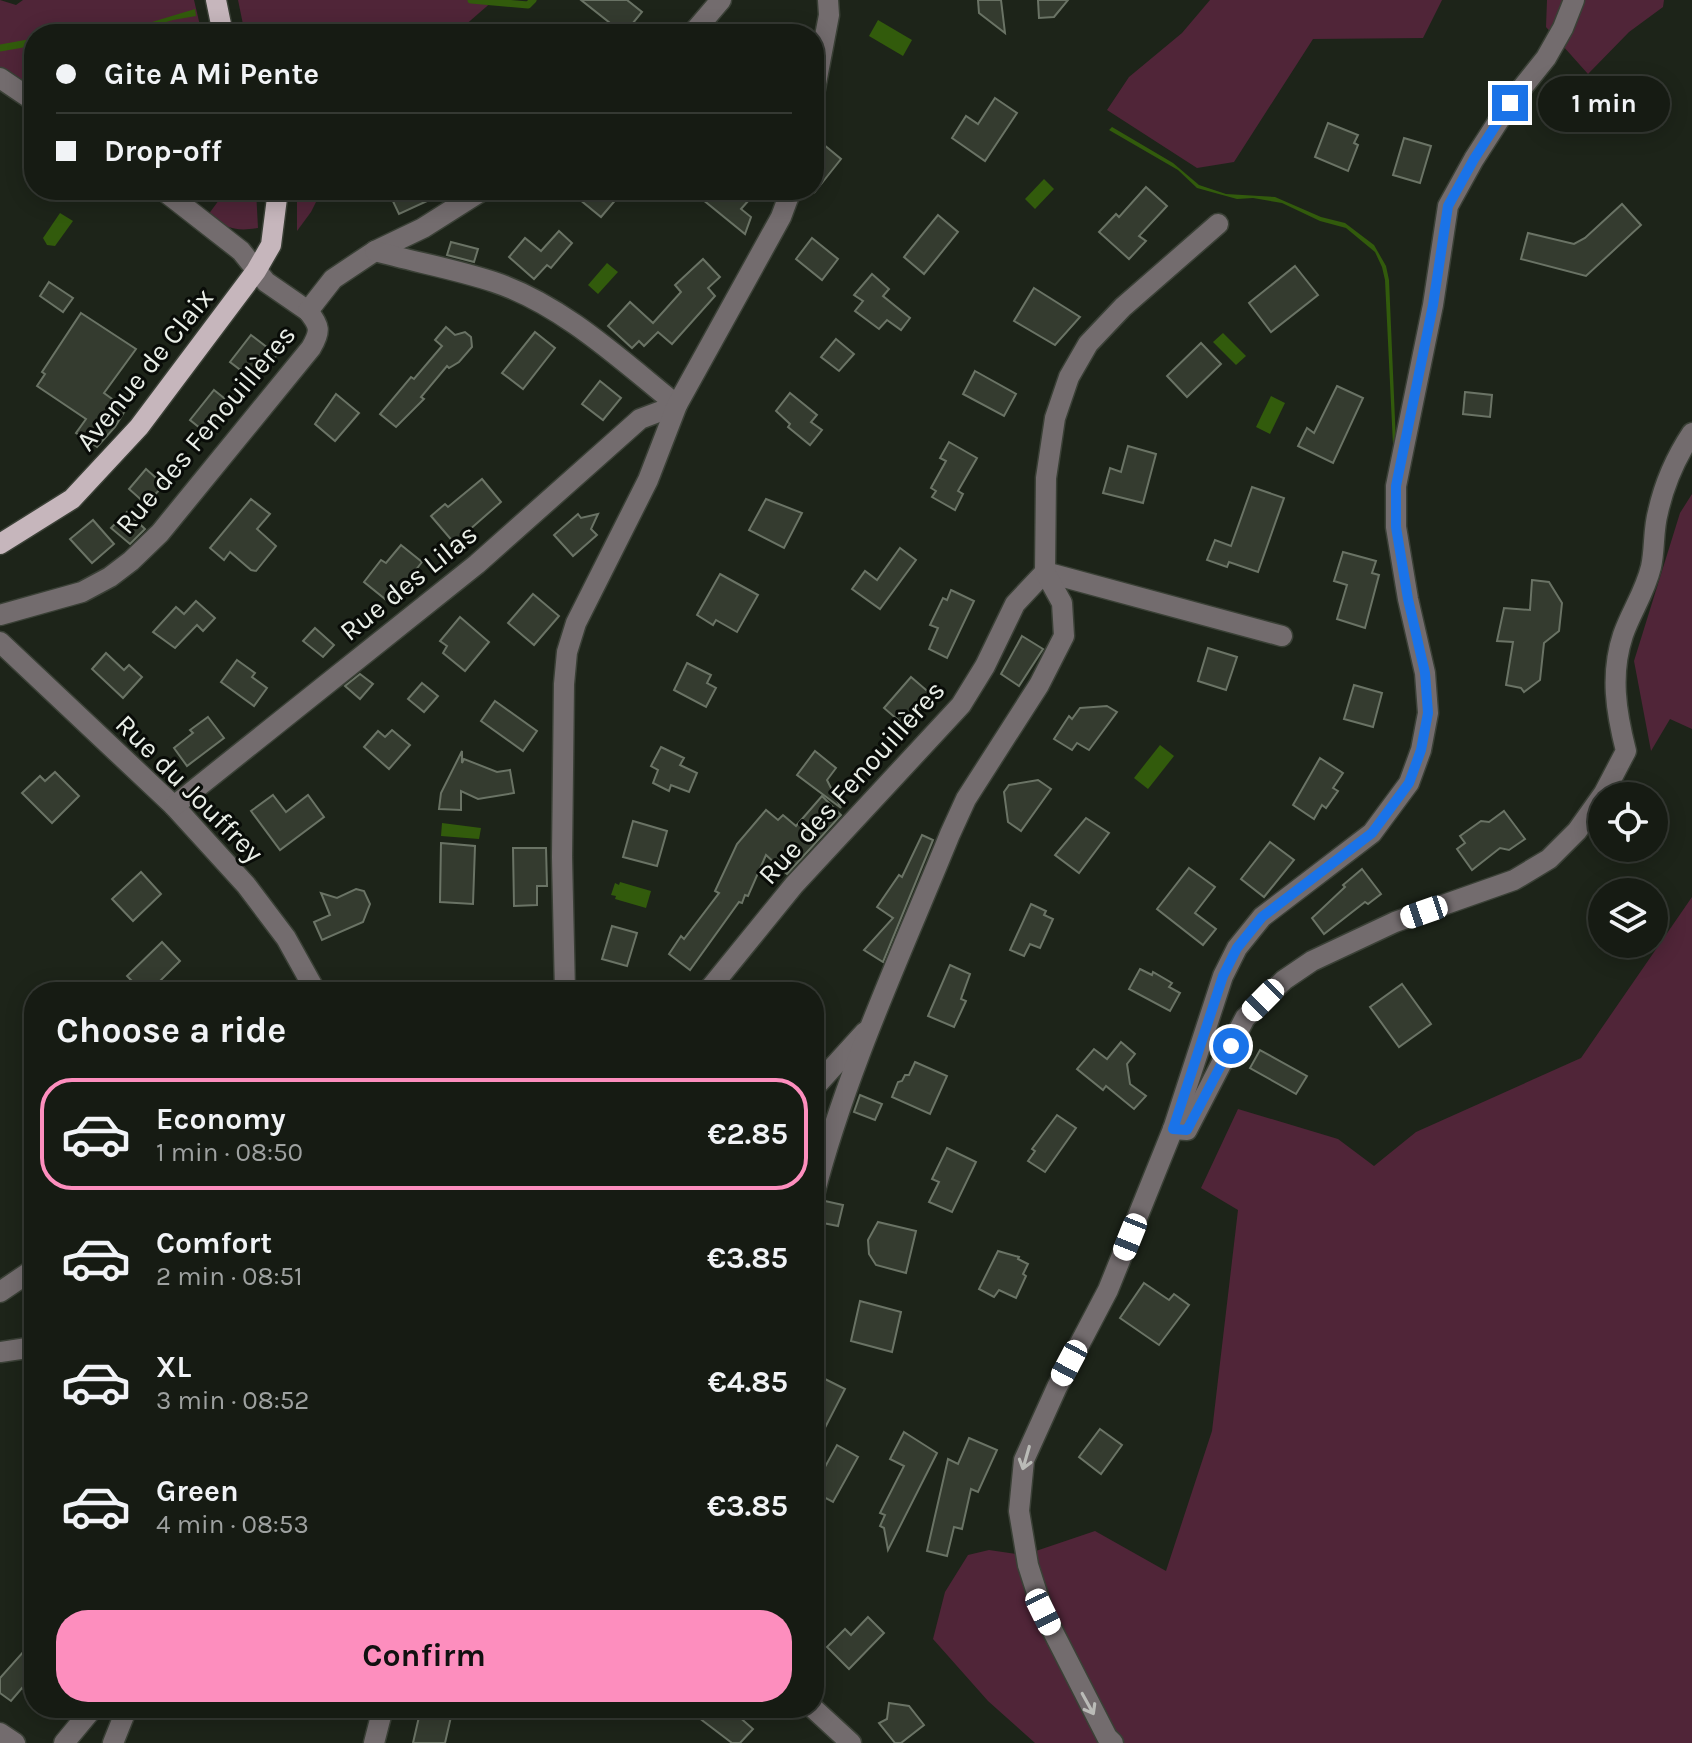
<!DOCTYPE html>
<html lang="en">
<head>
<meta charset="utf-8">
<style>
  :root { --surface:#161b13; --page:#232821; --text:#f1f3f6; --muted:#9ea1a0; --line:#353933; --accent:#fd8ebe }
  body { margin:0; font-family:Karla,sans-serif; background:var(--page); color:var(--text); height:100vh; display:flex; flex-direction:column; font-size:30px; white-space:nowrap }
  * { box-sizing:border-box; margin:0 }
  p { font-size:26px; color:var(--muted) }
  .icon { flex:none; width:44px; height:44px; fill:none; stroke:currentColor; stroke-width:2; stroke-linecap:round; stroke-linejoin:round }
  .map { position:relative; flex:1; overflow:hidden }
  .side { position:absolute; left:24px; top:982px; width:800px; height:736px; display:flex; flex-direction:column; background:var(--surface); border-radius:32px; box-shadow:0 4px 20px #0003,0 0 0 2px var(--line) }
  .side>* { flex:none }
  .top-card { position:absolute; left:24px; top:24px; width:800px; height:176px; border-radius:32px; box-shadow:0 4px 20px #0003,0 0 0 2px var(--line); display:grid; align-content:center; height:176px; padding:0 32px; background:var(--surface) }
  .tools { position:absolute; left:1588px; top:782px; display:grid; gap:16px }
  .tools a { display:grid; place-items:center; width:80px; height:80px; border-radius:50%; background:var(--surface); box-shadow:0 4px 20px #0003,0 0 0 2px var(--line); font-size:40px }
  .end { position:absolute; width:36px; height:36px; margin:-18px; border:10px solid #1a73e8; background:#fff; box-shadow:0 0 0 4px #fff }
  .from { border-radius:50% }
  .bubble { position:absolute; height:56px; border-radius:28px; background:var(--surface); box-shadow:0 4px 20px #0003,0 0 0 2px var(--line); font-size:26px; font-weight:700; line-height:56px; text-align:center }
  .car { position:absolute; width:24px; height:48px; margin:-24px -12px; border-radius:10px; box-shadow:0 0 6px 2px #0007; background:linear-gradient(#fff 24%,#345 0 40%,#fff 0 76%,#345 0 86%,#fff 0) }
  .top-card b { display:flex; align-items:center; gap:28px; height:76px; font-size:30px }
  .top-card b+b { border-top:2px solid var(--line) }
  .top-card i { width:20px; height:20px; background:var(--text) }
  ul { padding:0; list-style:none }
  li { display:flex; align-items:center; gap:24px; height:112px; margin:0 16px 12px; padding:0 16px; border:4px solid transparent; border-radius:32px }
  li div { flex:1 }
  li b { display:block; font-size:30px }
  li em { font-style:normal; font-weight:700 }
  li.on { border-color:var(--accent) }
  li>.icon { width:72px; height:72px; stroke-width:1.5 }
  h2 { padding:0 32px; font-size:36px; line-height:96px }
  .primary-button { display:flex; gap:16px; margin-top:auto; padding:16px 32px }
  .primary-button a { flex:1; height:92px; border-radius:32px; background:var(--accent); color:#111; font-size:32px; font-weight:700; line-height:92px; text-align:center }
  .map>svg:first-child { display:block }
  .green { fill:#502538 }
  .water { fill:#325b0c }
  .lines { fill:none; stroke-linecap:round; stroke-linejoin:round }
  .stream { stroke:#325b0c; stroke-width:7 }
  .building { fill:#343b2f; stroke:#6a7365; stroke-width:2 }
  .minor-casing { stroke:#3a4036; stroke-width:23 }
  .major-casing { stroke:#3a4036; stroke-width:23 }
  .minor { stroke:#736c6e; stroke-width:20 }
  .major { stroke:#c6b6bc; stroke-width:20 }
  .oneway { stroke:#babbb7 }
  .route { stroke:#1a73e8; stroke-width:10 }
  .labels { text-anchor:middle; stroke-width:6; stroke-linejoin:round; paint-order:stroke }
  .street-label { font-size:28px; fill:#eaefe8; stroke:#090c08 }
</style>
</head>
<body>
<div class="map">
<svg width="1692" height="1743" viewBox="0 0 1692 1743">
  <rect width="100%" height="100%" fill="#1d2419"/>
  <g class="green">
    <path d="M0,0L16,5L23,0H194L202,34H34V92L0,69Z"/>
    <path d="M238,0H494L455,34H245Z"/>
    <path d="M1210,0H1442L1423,38L1313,39L1234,162L1197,168L1107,110L1129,77L1182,33Z"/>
    <path d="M1547,0H1664L1663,7L1629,32L1588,74L1546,27Z"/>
    <path d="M206,190H256L258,228C236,232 226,228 208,215L219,200Z"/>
    <path d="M297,190H322L311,212L297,231Z"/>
    <path d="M1692,494V729L1670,719L1651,751L1634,661L1680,513Z"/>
    <path d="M1692,897V1743H1035L988,1701L933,1639L945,1592L968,1555L989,1550L1024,1555L1095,1531L1166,1571L1212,1431L1238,1210L1201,1188L1238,1109L1338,1139L1374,1166L1416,1132L1581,1058Z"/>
  </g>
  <g class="water">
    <path d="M195,9L196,16L173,20L136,31L115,28L84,34H64L116,23L142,25Z"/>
    <path d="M878,20L912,40L903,56L869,36Z"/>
    <path d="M1112,127L1173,163L1199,185L1226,194L1275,197L1321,217L1345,223L1374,245L1386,266L1389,280L1396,443L1393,445L1385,280L1382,267L1375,252L1346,228L1320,221L1282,203L1253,198L1237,199L1197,188L1178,170L1109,130Z"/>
    <path d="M1044,179L1054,189L1035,209L1025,199Z"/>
    <path d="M60,213L73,221L55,246L47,245L43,238Z"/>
    <path d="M607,263L618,272L598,294L588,285Z"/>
    <path d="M1223,333L1246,356L1236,365L1213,342Z"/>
    <path d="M1271,396L1285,403L1270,434L1256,427Z"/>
    <path d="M1160,745L1174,756L1148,789L1134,778Z"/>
    <path d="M442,823L481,828L479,839L441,836Z"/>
    <path d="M620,882L651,891L646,908L615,899L616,896L611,895L615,883L619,885Z"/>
  </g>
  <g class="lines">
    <g class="stream">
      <path d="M471,0L528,5L533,0"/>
      <path d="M0,48L34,42"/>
    </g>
  </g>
  <g class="building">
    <path d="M581,0H627L642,12L624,34Z"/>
    <path d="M978,0H1001L1005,33L979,13Z"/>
    <path d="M1038,0H1068L1054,17L1039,18Z"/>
    <path d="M995,98L1017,113L985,161L952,138L966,116L978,124Z"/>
    <path d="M1328,123L1358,135L1354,143L1358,145L1348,171L1315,157Z"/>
    <path d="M1404,138L1431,146L1420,183L1393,175Z"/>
    <path d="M823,144L841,159L814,193Z"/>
    <path d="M1146,187L1167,206L1139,236L1146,241L1129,259L1099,232L1116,214L1119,217Z"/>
    <path d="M406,190H451L399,214L391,197Z"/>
    <path d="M568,190H624L601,217Z"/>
    <path d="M709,190H758L741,209L751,217L745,234L702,199Z"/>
    <path d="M1622,204L1641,225L1586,276L1521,259L1528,233L1574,244L1585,238Z"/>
    <path d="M938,215L958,232L924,274L904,257Z"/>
    <path d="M559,231L572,243L551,268L547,265L534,279L509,257L525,238L541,251Z"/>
    <path d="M812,238L838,259L822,280L796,259Z"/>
    <path d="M451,242L478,249L474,262L447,255Z"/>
    <path d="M703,259L720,277L708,288L715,296L672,344L658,332L644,346L639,341L632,348L608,326L630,302L653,323L681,292L675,285Z"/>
    <path d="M1295,266L1318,295L1271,332L1249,303Z"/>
    <path d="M872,274L889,289L883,296L910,318L901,330L887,320L879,329L855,311L863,301L854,295Z"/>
    <path d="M49,282L73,298L63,312L40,296Z"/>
    <path d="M1034,288L1080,317L1055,345L1014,321Z"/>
    <path d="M81,313L136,349L104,393L126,409L115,427L97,447L76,433L86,419L37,386L45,374L42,372Z"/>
    <path d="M446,327L455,335L465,332L471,337L472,347L459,362L449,368L447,366L421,397L424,399L396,427L380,414L411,377L414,379L442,346L435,340Z"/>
    <path d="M535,332L555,348L523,389L502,373Z"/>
    <path d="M251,335L277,355L256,382L230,362Z"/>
    <path d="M836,339L854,354L839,371L821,357Z"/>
    <path d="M1201,343L1221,364L1187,397L1167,376Z"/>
    <path d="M975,371L1016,394L1004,416L963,394Z"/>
    <path d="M600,381L621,398L603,420L582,404Z"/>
    <path d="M1337,386L1363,398L1333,463L1298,446L1307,428L1314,433Z"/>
    <path d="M214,390L230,403L205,432L190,420Z"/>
    <path d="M1465,392L1492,395L1490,417L1463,414Z"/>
    <path d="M790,393L817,415L811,422L822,430L810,445L788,427L790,424L776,411Z"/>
    <path d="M336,394L359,413L335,441L315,424Z"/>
    <path d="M949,442L977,458L958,491L963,494L955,510L932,497L936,491L931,488L946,461L940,458Z"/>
    <path d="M1128,446L1156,454L1143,503L1103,493L1110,468L1121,472Z"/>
    <path d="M146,469L164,485L146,504L129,489Z"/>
    <path d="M482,479L501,502L468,531L475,539L461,551L431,516L445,504L448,507Z"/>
    <path d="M1252,487L1284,498L1258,572L1229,562L1227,567L1207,560L1215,540L1231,546Z"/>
    <path d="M251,499L270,514L257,529L276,546L256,571L251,570L230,552L224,560L210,548Z"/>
    <path d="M766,499L802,513L784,548L749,530Z"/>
    <path d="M127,512L145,529L130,544L111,528Z"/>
    <path d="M578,514L581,518L598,514L591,529L597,535L573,556L554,535Z"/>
    <path d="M93,520L114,544L92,563L70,539Z"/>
    <path d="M401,545L422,562L390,603L364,582L381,560L386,563Z"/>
    <path d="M900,548L916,560L880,609L852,589L865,571L877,580Z"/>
    <path d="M1343,552L1376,561L1372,573L1379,575L1365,628L1337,619L1347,585L1334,581Z"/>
    <path d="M720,574L758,595L737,632L716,620L713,625L697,615Z"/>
    <path d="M1532,580L1549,582L1562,603L1559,631L1544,643L1540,680L1524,692L1521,688L1506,685L1513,642L1497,641L1504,608L1530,610Z"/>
    <path d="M951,590L974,601L947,658L929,649L938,628L930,625L943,598L947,600Z"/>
    <path d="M533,594L559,616L534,645L508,623Z"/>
    <path d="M196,601L215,618L203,631L197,625L175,648L153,632L176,607L184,614Z"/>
    <path d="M460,617L489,642L465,671L443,653L447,646L440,641Z"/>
    <path d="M315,628L334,645L323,657L303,641Z"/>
    <path d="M1022,636L1043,649L1019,686L1001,674Z"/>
    <path d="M1208,648L1237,657L1226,690L1198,681Z"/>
    <path d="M106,653L124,670L129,665L142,677L123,698L92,669Z"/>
    <path d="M237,660L255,673L252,677L267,688L254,706L221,682Z"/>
    <path d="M687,663L711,675L707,683L716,688L706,707L674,690Z"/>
    <path d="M360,674L373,684L360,699L345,686Z"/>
    <path d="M911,677L932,695L905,726L884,708Z"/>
    <path d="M422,683L438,696L424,712L408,699Z"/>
    <path d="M1354,685L1382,693L1373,727L1344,719Z"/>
    <path d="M495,701L537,731L523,751L481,721Z"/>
    <path d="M1107,706L1117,712L1089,750L1077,743L1072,750L1054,739L1069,716L1072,719L1080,708Z"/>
    <path d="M208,717L224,738L187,766L174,748L193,733L190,730Z"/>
    <path d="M392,730L410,745L389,769L364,747L378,731L385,737Z"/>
    <path d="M661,747L684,758L680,765L697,773L689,792L671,785L669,791L653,783L658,770L651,766Z"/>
    <path d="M462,751V763L464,759L497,772L510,770L514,793L478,799L461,791V810L439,809L441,793Z"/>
    <path d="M815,751L836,768L827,780L841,808L797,775Z"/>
    <path d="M1320,758L1343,773L1333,788L1338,791L1326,808L1322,805L1314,819L1293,805Z"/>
    <path d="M55,772L79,796L52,823L22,793L40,776L45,781Z"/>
    <path d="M1038,780L1051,789L1021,831L1008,822L1004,792L1009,785Z"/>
    <path d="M273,795L286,812L308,795L324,817L280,850L251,811Z"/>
    <path d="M822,796L841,815L787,874L766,855L748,896L745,895L742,903L739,902L690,970L669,954L681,936L684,939L719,893L715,891L737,844L766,810L778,820L783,815L796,826Z"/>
    <path d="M1504,811L1525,839L1509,850L1500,848L1472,870L1457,849L1465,843L1460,836L1481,821L1489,822Z"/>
    <path d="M1086,818L1109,833L1079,873L1055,855Z"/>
    <path d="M633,821L667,831L657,866L623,857Z"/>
    <path d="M922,835L933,840L883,962L864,950L893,918L877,907L899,875L902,877Z"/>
    <path d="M1270,842L1294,860L1264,897L1241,879Z"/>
    <path d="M441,843L475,846L473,904L440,902Z"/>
    <path d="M513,848H546L547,886H537V905L514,906Z"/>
    <path d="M1189,868L1215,887L1195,913L1216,929L1203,945L1157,909Z"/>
    <path d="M1362,869L1381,894L1368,904L1365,902L1324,934L1312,918L1345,887L1343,885Z"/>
    <path d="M141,872L161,894L133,921L112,899Z"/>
    <path d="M356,889L364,891L370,904L363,922L322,940L314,922L330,915L321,893L337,898Z"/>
    <path d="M1031,904L1046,911L1044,915L1053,919L1040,948L1030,944L1024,956L1010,950Z"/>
    <path d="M612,926L637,933L627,966L602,959Z"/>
    <path d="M162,942L180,961L152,989L143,992L127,976Z"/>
    <path d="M950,965L970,974L961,999L966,1001L954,1027L928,1016Z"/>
    <path d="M1140,969L1152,975L1153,972L1172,983L1169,987L1180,993L1170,1011L1129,989Z"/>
    <path d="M1402,984L1431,1024L1399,1047L1370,1007Z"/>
    <path d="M1121,1042L1135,1054L1127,1064L1130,1084L1146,1096L1134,1109L1106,1086L1103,1090L1077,1069L1094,1049L1107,1059Z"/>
    <path d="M1260,1050L1307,1076L1296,1094L1250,1068Z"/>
    <path d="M915,1062L947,1076L930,1114L892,1097L898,1082L902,1081L905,1075H909Z"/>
    <path d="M860,1095L882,1104L875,1120L854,1112Z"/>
    <path d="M1057,1115L1076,1128L1045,1172L1028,1161L1035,1151L1032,1149Z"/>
    <path d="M947,1148L976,1162L952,1212L929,1202L939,1182L932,1179Z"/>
    <path d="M825,1201L843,1205L838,1226L818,1222Z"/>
    <path d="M878,1222L916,1231L906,1273L876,1265L869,1254L868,1240Z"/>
    <path d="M998,1251L1019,1257L1018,1259L1028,1264L1023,1274L1026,1276L1016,1298L999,1290L994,1297L979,1289Z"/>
    <path d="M1144,1283L1169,1300L1174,1294L1189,1305L1159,1345L1120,1318Z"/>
    <path d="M860,1301L901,1312L892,1352L851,1341Z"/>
    <path d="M823,1378L845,1389L814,1449V1396Z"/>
    <path d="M1100,1429L1122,1445L1101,1474L1079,1457Z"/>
    <path d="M904,1432L937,1453L888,1550L884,1528L880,1526L885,1515L880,1513L904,1466L890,1459Z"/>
    <path d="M969,1438L997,1450L978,1492L971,1489L962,1529L954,1527L947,1556L927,1551L948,1459L958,1464Z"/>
    <path d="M837,1445L858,1457L833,1502L814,1492V1487Z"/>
    <path d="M868,1617L884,1633L849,1669L827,1647L845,1629L851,1635Z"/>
    <path d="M24,1651L34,1659V1698L22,1688L11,1701L0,1693V1678Z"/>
    <path d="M889,1703L909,1706L924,1725L901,1743H895L879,1723L887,1719Z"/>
    <path d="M421,1708H453L445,1743H413Z"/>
    <path d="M686,1708H729L753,1729L740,1743H732Z"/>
  </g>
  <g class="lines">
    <defs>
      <g id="minor">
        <path d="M692,34L721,0"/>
        <path d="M0,78L34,101"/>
        <path d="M814,94L829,15L828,0"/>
        <path d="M163,190L241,251L266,282L308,311"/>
        <path d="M1045,572L1282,636"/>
        <path d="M0,615L82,592L110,577L131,561L160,533L311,348C321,331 320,326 308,311L333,279L375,251L423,228L483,190"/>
        <path d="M0,642L174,806L246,885L286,938L316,992"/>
        <path d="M174,806L477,564L640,419L677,405C621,360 563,305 494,282C455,269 414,262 375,251"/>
        <path d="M565,992L562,857L564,684L567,652L576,623L648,480L677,405L781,217L791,190"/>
        <path d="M707,992L794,885L961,705L985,666L1015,604L1045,572"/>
        <path d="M814,1088L865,1032"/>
        <path d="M1173,1129L1187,1130L1245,1018L1284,980L1312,961L1395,922L1514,880L1549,859L1577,831L1604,793L1626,751C1616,712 1610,674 1623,635C1631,612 1645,592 1651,567C1655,549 1653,530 1658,512C1664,485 1676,457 1692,433"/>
        <path d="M814,1195C846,1071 902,952 950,834L966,799L1039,685L1064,636L1062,603L1045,572L1046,478L1055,418L1069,377L1088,344L1123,307L1218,224"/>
        <path d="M0,1292L34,1269"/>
        <path d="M0,1352L34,1347"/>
        <path d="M813,1708L851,1743"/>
        <path d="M0,1733L15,1743"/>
        <path d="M64,1743L93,1708"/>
        <path d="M113,1743L127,1708"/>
        <path d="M374,1743L383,1708"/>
        <path d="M1113,1743L1107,1737L1043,1612L1028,1565L1019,1511L1024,1460L1057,1387L1108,1290L1173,1129L1223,976L1237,948L1262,917L1372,833L1409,783L1421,750L1428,713L1425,673L1408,599L1396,527V486L1433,305L1448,206L1474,159L1510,103L1546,58L1563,28L1574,0"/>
      </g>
      <g id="major">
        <path d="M216,0L223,34"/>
        <path d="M0,544L72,499L139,427L256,271L271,245L278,190"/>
      </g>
    </defs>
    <use href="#minor" class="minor-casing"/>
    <use href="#major" class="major-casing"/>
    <use href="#minor" class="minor"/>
    <use href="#major" class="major"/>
  </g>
  <defs><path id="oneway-shaft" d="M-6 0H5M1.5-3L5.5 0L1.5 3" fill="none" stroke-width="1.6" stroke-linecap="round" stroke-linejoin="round" transform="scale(2)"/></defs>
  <g class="oneway">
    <use href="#oneway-shaft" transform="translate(1026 1458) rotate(106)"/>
    <use href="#oneway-shaft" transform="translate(1088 1704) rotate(61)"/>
  </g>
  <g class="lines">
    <path class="route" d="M1231,1046L1187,1130L1173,1129L1223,976L1237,948L1262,917L1372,833L1409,783L1421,750L1428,713L1425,673L1408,599L1396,527V486L1433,305L1448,206L1474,159L1510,103"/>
  </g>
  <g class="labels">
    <g class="street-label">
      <text transform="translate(144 369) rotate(-51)" y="10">Avenue de Claix</text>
      <text transform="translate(205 429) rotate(-50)" y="10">Rue des Fenouillères</text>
      <text transform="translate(408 582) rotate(-39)" y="10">Rue des Lilas</text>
      <text transform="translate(851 782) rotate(-48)" y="10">Rue des Fenouillères</text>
      <text transform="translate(190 788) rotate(45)" y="10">Rue du Jouffrey</text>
    </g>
  </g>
</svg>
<div class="tools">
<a><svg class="icon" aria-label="locate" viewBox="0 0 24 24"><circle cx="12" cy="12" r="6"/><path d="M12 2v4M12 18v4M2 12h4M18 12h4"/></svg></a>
<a><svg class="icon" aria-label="layers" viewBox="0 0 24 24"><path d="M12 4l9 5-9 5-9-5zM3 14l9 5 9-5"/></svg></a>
</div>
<i class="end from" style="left:1231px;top:1046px"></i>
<i class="end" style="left:1510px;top:103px"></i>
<div class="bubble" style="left:1538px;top:76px;width:132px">1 min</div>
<i class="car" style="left:1424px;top:912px;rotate:251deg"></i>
<i class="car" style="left:1263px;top:1000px;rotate:225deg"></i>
<i class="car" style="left:1130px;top:1237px;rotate:202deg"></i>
<i class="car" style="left:1069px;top:1363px;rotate:208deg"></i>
<i class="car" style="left:1043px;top:1612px;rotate:154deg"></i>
<div class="top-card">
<b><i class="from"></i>Gite A Mi Pente</b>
<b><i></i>Drop-off</b>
</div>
<section class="side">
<h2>Choose a ride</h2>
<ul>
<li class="on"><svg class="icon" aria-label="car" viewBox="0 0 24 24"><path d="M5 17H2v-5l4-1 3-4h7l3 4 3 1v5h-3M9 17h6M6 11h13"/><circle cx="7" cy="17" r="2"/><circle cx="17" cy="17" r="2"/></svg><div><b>Economy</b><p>1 min · 08:50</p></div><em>€2.85</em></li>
<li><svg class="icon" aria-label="car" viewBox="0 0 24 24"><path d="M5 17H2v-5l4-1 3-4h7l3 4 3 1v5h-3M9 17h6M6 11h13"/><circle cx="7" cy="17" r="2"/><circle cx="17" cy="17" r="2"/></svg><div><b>Comfort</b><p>2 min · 08:51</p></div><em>€3.85</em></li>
<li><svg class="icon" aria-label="car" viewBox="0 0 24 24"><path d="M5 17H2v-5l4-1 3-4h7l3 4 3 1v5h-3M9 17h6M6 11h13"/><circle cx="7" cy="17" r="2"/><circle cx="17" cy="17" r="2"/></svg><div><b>XL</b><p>3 min · 08:52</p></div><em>€4.85</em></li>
<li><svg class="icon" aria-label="car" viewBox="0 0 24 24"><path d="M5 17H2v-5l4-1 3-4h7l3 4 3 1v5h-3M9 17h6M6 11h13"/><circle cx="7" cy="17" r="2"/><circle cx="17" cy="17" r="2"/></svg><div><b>Green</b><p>4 min · 08:53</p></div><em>€3.85</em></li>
</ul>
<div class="primary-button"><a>Confirm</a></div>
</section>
</div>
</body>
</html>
